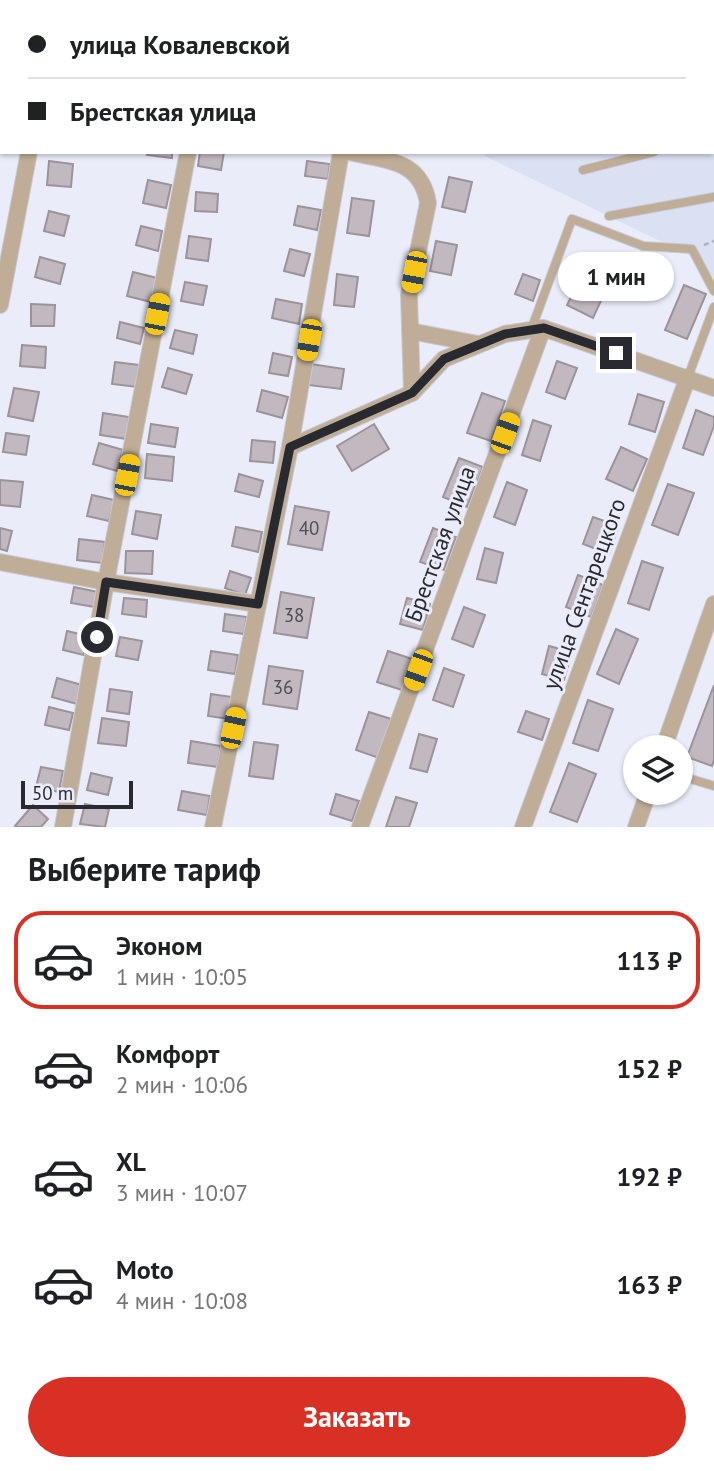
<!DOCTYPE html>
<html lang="ru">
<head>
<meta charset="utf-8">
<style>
  :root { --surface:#fff; --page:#f2f2f2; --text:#202124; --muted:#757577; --line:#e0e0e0; --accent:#d93025 }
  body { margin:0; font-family:"PT Sans",sans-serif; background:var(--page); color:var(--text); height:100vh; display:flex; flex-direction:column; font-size:26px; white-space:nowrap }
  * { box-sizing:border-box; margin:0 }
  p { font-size:23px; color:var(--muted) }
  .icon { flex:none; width:38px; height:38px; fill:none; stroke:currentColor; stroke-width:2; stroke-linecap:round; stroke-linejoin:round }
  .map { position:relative; height:827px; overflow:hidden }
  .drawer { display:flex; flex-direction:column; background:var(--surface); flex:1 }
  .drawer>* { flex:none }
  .hud { position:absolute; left:0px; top:0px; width:714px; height:154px; box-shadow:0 2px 5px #0004; display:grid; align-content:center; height:154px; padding:0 28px; background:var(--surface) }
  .fabs { position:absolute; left:623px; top:735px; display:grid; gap:14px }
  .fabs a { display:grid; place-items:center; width:70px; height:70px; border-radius:50%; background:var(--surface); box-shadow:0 2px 5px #0004; font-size:35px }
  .scale { position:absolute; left:21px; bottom:18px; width:112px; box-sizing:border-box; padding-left:7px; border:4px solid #292a2f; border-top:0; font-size:19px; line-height:24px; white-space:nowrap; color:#292a2f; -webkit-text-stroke:5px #eaedf9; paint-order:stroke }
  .end { position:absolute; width:32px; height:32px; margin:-16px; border:9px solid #292a2f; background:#fff; box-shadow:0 0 0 4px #fff }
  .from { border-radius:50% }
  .bubble { position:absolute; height:49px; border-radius:24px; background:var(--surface); box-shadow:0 2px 5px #0004; font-size:23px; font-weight:600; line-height:49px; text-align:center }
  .car { position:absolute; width:21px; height:42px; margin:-21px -10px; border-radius:9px; box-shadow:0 0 5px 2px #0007; background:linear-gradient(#f5c518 24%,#345 0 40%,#f5c518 0 76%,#345 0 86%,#f5c518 0) }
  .hud b { display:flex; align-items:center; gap:24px; height:66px; font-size:26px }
  .hud b+b { border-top:2px solid var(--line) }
  .hud i { width:18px; height:18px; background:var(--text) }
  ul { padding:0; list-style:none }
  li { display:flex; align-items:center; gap:21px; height:98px; margin:0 14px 10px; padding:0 14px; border:4px solid transparent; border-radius:28px }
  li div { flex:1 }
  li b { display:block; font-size:26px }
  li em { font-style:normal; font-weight:600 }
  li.active { border-color:var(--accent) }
  li>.icon { width:63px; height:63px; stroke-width:1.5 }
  h2 { padding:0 28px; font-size:32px; line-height:84px }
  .action { display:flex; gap:14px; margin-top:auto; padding:14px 28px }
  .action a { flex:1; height:80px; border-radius:42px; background:var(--accent); color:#fff; font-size:28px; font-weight:600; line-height:80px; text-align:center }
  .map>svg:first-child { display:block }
  .built { fill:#dbe0f3 }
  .forest { fill:#8dbb8b }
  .building { fill:#c2b8c0; stroke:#9b929a; stroke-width:2 }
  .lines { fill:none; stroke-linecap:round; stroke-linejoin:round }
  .service-casing { stroke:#c7cad5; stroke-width:10 }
  .minor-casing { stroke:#c7cad5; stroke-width:18 }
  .path { stroke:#b0b2bc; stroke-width:2.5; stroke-dasharray:5 3.5; stroke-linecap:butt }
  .service { stroke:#bfad97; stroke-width:8 }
  .minor { stroke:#bfad97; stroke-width:16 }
  .route { stroke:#292a2f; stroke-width:9 }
  .labels { text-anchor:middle; stroke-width:6; stroke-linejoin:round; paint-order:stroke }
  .number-label { font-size:19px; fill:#4f4e53 }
  .street-label { font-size:23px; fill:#292a2f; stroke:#eaedf9 }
</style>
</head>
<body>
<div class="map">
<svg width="714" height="827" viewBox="0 0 714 827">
  <rect width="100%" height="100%" fill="#eaedf9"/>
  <path class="built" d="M712,36H714V278L697,259L485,156L487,152H712Z"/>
  <path class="forest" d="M0,0H283L285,2H2L0,67Z"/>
  <g class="building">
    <path d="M0,108H2V147L0,146Z"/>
    <path d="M148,152H172V158L147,155Z"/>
    <path d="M200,152H224L221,170L198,166Z"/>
    <path d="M49,161L73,164L71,187L47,185Z"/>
    <path d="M307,161L330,164L328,179L305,176Z"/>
    <path d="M449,177L472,182L465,212L442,207Z"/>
    <path d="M148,180L171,185L166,208L143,203Z"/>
    <path d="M196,192L218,194L217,212L195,211Z"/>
    <path d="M352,198L374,201L369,236L347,233Z"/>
    <path d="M298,206L321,210L317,230L294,225Z"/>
    <path d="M49,211L69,216L64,236L44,231Z"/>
    <path d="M141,226L162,231L158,251L136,245Z"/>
    <path d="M189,236L211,239L208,261L186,258Z"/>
    <path d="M436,241L457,245L451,275L430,271Z"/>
    <path d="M290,249L310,254L304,276L284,271Z"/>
    <path d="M40,257L65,264L60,284L35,277Z"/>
    <path d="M587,265L612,277L593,318L567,305Z"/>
    <path d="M133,272L157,278L151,302L127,296Z"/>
    <path d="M337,274L358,277L354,307L334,305Z"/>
    <path d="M523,274L540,280L533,301L515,294Z"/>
    <path d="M185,282L207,286L203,305L181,301Z"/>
    <path d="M684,285L706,294L687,339L665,330Z"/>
    <path d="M276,299L302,304L299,324L272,318Z"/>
    <path d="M31,304L55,305L54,326H31Z"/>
    <path d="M120,322L144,328L140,344L117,338Z"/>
    <path d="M175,330L197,335L193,354L170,348Z"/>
    <path d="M22,345L46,347L45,368L20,366Z"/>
    <path d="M273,353L292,357L288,376L269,373Z"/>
    <path d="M557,361L577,368L565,399L546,392Z"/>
    <path d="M115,362L140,365L137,387L112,384Z"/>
    <path d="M311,364L344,369L341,389L308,385Z"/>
    <path d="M168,368L192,375L186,394L162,387Z"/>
    <path d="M14,388L39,392L33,421L8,416Z"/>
    <path d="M262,390L288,397L282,418L257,411Z"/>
    <path d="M482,393L505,401L491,441L467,433Z"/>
    <path d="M638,394L664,402L655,432L629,424Z"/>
    <path d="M696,410L714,417V426L703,455L683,448Z"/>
    <path d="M103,413L129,417L127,439L100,435Z"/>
    <path d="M533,420L551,426L540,461L522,455Z"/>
    <path d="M151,424L178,428L175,447L148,443Z"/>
    <path d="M374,424L389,449L352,471L337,446Z"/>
    <path d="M6,433L29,436L26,455L3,452Z"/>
    <path d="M252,440L275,442L273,463L250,461Z"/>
    <path d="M99,443L123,450L117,471L93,464Z"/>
    <path d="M621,447L647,459L633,491L606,479Z"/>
    <path d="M147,454L174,457L172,481L145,478Z"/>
    <path d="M459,458L483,467L467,507L443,497Z"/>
    <path d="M239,474L263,481L259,497L235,491Z"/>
    <path d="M0,480L23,482L20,507L0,505Z"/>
    <path d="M507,482L527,490L515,525L494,517Z"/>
    <path d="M668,484L694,493L678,535L652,525Z"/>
    <path d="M92,495L114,500L109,521L87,516Z"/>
    <path d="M295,506L329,512L322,550L288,544Z"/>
    <path d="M136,511L161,515L157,539L132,534Z"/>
    <path d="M593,517L619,526L609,554L583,544Z"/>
    <path d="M236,527L262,532L258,552L232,546Z"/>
    <path d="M0,528L12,531L7,551L0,549Z"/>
    <path d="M433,528L456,537L444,570L420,562Z"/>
    <path d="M79,539L105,542L102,563L77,560Z"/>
    <path d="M485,548L503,553L496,583L477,579Z"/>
    <path d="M126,551H153L152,574L125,573Z"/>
    <path d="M642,561L663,568L649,610L628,603Z"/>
    <path d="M230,571L251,578L245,595L225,588Z"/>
    <path d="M578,575L603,585L591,617L566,607Z"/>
    <path d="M74,587L98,592L95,607L71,603Z"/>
    <path d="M281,592L314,598L307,638L274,633Z"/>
    <path d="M124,598L147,600L146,617L122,614Z"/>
    <path d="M407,598L430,604L423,630L400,624Z"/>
    <path d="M464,607L485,615L473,647L452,639Z"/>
    <path d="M225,614L247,617L244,634L223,631Z"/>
    <path d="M616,629L638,639L619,684L597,674Z"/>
    <path d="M67,631L88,636L84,655L63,650Z"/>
    <path d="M120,637L142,641L138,660L116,656Z"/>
    <path d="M549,646L572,652L564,680L542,674Z"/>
    <path d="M211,651L238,655L235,674L208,670Z"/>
    <path d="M388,651L412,659L402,690L377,682Z"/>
    <path d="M269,666L303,671L297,709L263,704Z"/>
    <path d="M444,668L464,675L453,707L433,700Z"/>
    <path d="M57,678L82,685L77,704L52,697Z"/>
    <path d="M714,685V760L712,766L687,757Z"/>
    <path d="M110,689L132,692L129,714L107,711Z"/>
    <path d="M211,694L232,697L230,719L208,716Z"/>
    <path d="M588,700L613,709L598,751L573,743Z"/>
    <path d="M49,707L73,713L69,730L45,725Z"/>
    <path d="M526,711L549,719L542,740L518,732Z"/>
    <path d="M369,712L391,719L379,758L356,750Z"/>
    <path d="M102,718L129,722L126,746L98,743Z"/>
    <path d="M419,734L437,739L427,772L410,768Z"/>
    <path d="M191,741L221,746L217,767L188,763Z"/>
    <path d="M254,742L278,745L273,779L249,776Z"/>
    <path d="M569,763L596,774L577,822L550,812Z"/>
    <path d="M41,767L63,771L59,792L36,787Z"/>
    <path d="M91,773L112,778L108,795L87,790Z"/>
    <path d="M182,791L210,796L207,815L178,810Z"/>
    <path d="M336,794L359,801L352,821L330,814Z"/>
    <path d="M396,797L417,803L409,827H386Z"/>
    <path d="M85,804L109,809L105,827L80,824Z"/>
    <path d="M33,805L48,819L41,827H17L15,826Z"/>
  </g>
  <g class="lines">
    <defs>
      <g id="service">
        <path d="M712,79H714"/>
        <path d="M712,138H714"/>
        <path d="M583,170L654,152"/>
        <path d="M609,216L714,197"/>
        <path d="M531,330L572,219L643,246L692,249L714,291"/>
        <path d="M688,377L714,307"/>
        <path d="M681,776L714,786"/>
      </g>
      <g id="minor">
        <path d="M0,78L2,77"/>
        <path d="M349,152C386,161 421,159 428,203L409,295L412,393"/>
        <path d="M0,305L29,152"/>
        <path d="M410,331L478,344"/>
        <path d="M290,447L341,152"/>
        <path d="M0,562L106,582L258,604"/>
        <path d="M664,747L714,604"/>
        <path d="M63,827L106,582L188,152"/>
        <path d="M213,827L290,447L412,393L444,359L505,334L543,328"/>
        <path d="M360,827L543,328L714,388"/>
        <path d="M523,827L688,377"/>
        <path d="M636,827L648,793"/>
      </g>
    </defs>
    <use href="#service" class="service-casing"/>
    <use href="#minor" class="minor-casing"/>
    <path class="path" d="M704,245L714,241"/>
    <use href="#service" class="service"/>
    <use href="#minor" class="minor"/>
  </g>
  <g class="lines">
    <path class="route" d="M97,637L106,582L258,604L290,447L412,393L444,359L505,334L544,328L616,353"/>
  </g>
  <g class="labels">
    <g class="number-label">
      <text x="309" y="535">40</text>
      <text x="294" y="622">38</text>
      <text x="283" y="694">36</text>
    </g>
    <g class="street-label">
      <text transform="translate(440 544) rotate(-70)" y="8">Брестская улица</text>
      <text transform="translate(584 594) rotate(-70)" y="8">улица Сентарецкого</text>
    </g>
  </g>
</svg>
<div class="fabs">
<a><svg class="icon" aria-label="layers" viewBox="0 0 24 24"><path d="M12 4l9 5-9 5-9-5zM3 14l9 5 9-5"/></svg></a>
</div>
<div class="scale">50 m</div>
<i class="end from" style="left:97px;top:637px"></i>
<i class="end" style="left:616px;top:353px"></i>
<div class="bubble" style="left:558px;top:252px;width:116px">1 мин</div>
<i class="car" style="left:414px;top:272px;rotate:191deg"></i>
<i class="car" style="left:157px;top:314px;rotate:11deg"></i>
<i class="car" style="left:309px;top:340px;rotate:190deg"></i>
<i class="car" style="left:505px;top:433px;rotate:20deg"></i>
<i class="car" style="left:127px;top:475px;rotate:11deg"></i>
<i class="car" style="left:418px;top:670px;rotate:200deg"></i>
<i class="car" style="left:233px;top:728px;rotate:12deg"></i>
<div class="hud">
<b><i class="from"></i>улица Ковалевской</b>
<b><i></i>Брестская улица</b>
</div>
</div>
<section class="drawer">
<h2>Выберите тариф</h2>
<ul>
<li class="active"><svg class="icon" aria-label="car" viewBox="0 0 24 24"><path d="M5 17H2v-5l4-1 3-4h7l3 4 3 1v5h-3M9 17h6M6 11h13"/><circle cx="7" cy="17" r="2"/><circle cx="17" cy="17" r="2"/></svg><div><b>Эконом</b><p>1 мин · 10:05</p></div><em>113 ₽</em></li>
<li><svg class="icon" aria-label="car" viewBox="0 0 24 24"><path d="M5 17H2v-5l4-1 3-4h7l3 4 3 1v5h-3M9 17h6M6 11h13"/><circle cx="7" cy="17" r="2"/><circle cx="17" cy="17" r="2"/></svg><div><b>Комфорт</b><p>2 мин · 10:06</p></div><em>152 ₽</em></li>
<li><svg class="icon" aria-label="car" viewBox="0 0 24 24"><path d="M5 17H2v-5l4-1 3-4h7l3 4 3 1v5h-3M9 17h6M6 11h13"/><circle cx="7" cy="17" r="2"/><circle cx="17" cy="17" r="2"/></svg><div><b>XL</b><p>3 мин · 10:07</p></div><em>192 ₽</em></li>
<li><svg class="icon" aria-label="car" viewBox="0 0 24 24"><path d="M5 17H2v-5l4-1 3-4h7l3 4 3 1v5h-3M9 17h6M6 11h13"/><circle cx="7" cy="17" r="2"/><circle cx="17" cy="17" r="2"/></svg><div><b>Moto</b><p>4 мин · 10:08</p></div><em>163 ₽</em></li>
</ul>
<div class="action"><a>Заказать</a></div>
</section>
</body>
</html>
